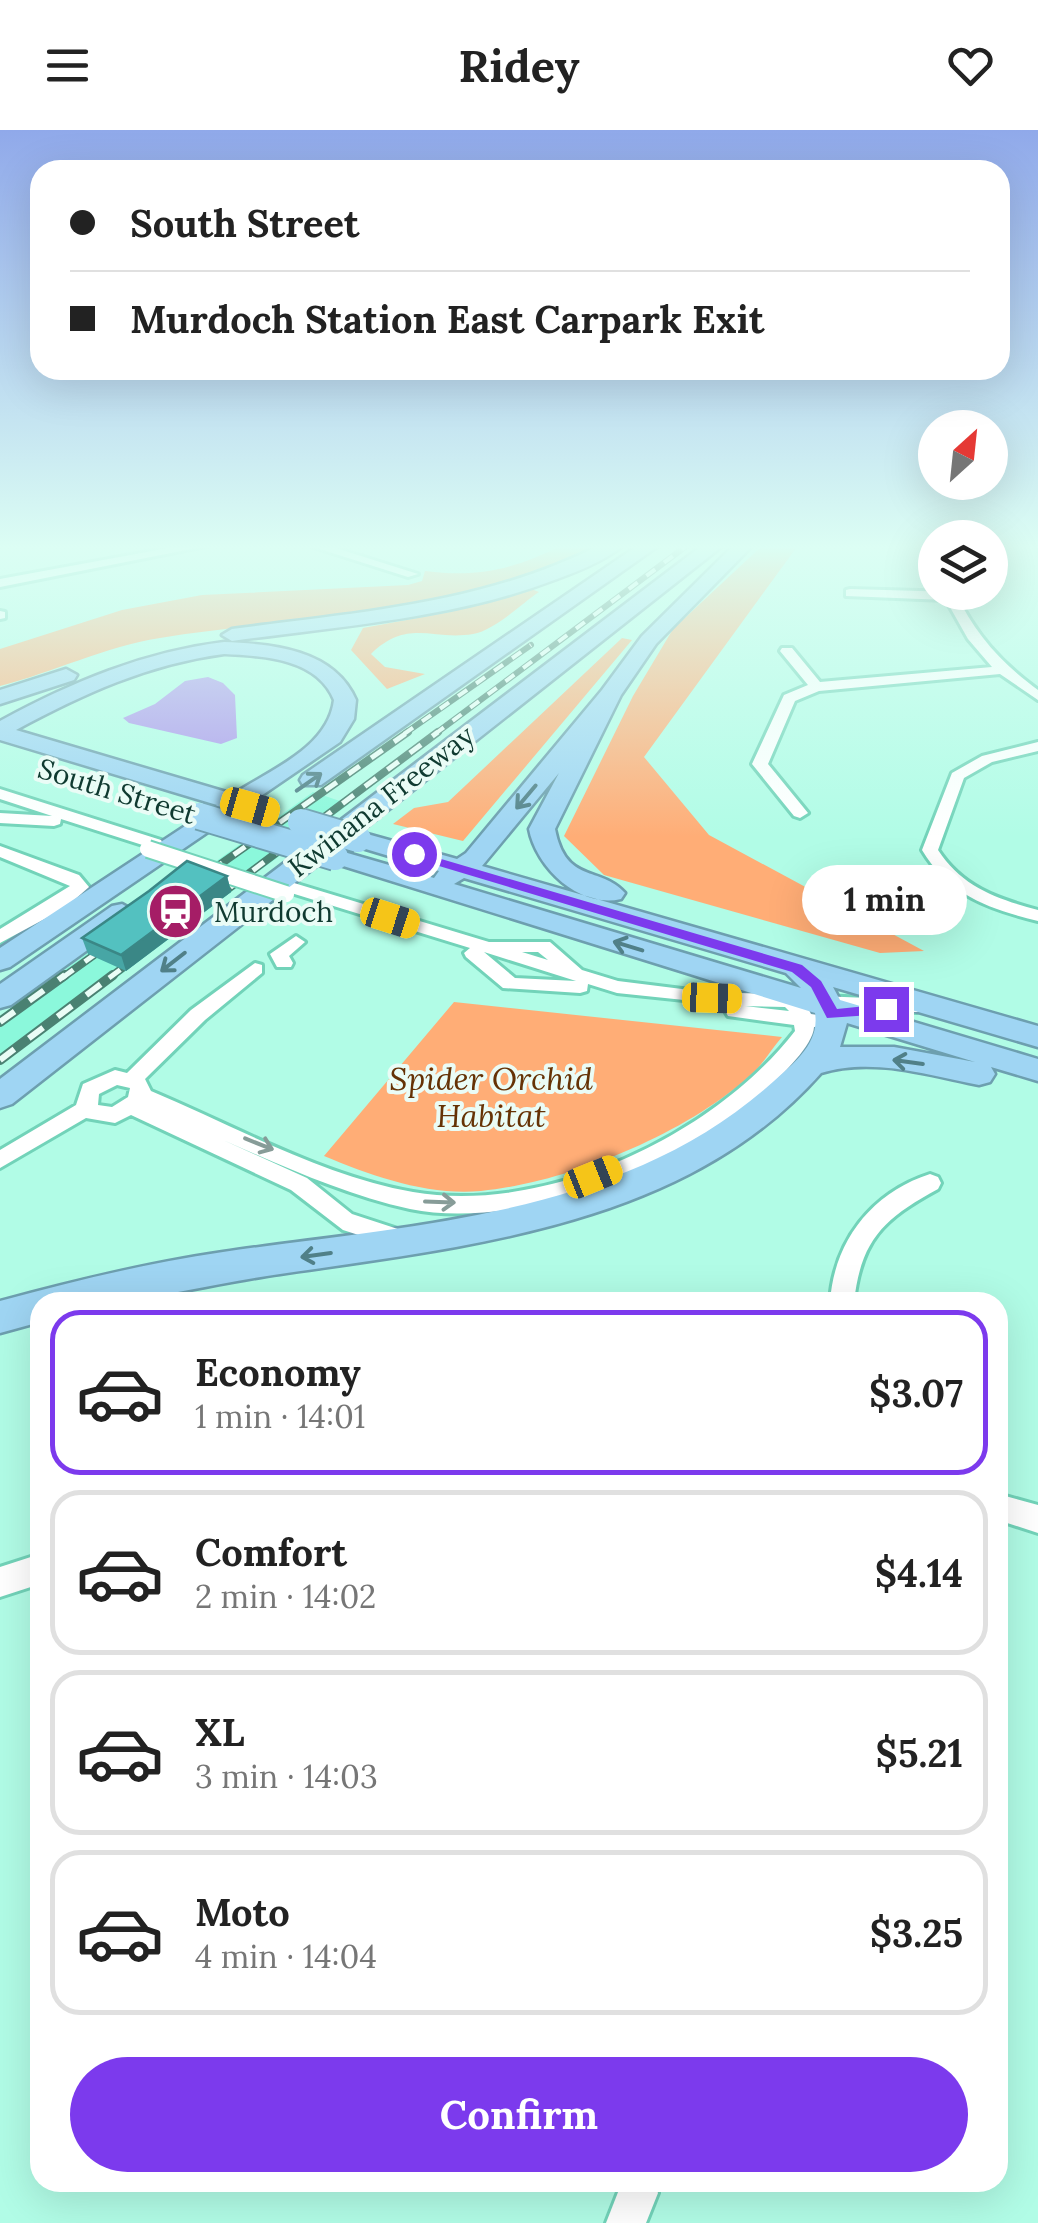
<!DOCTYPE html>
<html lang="en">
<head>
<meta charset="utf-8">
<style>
  :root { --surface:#fff; --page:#f6f6f6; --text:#222; --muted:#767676; --line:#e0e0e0; --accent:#7c3aed }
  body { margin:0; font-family:Lora,serif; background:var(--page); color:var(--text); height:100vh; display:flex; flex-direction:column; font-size:38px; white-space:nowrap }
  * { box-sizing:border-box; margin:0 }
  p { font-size:32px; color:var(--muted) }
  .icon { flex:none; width:55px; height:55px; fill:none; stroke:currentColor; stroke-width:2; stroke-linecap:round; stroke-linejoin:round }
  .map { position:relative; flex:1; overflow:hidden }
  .side { position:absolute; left:30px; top:1162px; width:978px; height:900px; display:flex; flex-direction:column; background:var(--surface); border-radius:30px; box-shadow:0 10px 40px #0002 }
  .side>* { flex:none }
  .hud { position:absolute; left:30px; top:30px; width:980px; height:220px; border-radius:30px; box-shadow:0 10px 40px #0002; display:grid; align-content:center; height:220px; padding:0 40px; background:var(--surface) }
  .needle { width:65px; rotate:27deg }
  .fabs { position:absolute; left:918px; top:280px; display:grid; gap:20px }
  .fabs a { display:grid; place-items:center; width:90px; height:90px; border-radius:50%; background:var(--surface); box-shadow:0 10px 40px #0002; font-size:50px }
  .end { position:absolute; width:45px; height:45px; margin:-22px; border:12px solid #7c3aed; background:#fff; box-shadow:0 0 0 5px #fff }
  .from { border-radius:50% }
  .bubble { position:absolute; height:70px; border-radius:35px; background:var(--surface); box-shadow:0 10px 40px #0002; font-size:32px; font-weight:700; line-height:70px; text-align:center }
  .car { position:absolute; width:30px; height:60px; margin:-30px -15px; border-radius:12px; box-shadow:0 0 8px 2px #0007; background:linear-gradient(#f5c518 24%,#345 0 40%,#f5c518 0 76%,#345 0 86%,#f5c518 0) }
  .hud b { display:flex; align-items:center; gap:35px; height:95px; font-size:38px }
  .hud b+b { border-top:2px solid var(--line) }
  .hud i { width:25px; height:25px; background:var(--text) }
  ul { padding:18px 0 0; list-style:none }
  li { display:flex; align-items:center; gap:30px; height:165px; margin:0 20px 15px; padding:0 20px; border:5px solid var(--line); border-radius:30px }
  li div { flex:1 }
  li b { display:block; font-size:38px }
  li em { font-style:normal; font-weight:700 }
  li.current { border-color:var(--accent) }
  li>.icon { width:90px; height:90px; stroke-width:1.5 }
  .action { display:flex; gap:20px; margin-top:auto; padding:20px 40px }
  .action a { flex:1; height:115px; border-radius:60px; background:var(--accent); color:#fff; font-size:40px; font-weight:700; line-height:115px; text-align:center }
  header { display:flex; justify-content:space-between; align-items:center; height:130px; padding:0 40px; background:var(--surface); font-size:45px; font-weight:700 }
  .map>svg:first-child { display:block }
  .built { fill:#8bf8db }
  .green { fill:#ffad76 }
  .water { fill:#ac98ec }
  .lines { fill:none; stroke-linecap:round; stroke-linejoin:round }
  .minor-casing { stroke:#72d3b9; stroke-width:6 }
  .highway-casing { stroke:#6d9faf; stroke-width:5 }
  .minor { fill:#fff; fill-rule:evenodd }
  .highway { fill:#9fd5f3; fill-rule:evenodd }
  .rail-far2-casing { stroke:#4a8172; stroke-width:6 }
  .rail-far1-casing { stroke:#4a8172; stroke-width:8 }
  .rail-casing { stroke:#4a8172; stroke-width:10 }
  .rail-far2 { stroke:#eafcf6; stroke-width:4; stroke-dasharray:11; stroke-linecap:butt }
  .rail-far1 { stroke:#eafcf6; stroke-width:5; stroke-dasharray:14; stroke-linecap:butt }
  .rail { stroke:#eafcf6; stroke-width:6; stroke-dasharray:18; stroke-linecap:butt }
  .minor-bridge-casing { stroke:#72d3b9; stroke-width:20; stroke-linecap:butt }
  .highway-bridge-casing { stroke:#6d9faf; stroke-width:30; stroke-linecap:butt }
  .minor-bridge { stroke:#fff; stroke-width:16 }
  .highway-bridge { stroke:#9fd5f3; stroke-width:26 }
  .wall { fill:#47a6a5 }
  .shaded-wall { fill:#3a8786 }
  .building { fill:#53c1c0; stroke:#3a8786; stroke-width:2.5 }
  .oneway { stroke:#508088 }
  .oneway2 { stroke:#879c98 }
  .route { fill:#7c3aed }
  .labels { text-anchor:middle; stroke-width:8; stroke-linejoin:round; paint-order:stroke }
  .far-street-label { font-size:28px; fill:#0f3a30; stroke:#eafcf6 }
  .far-poi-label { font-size:28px; fill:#0f3a30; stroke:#eafcf6; text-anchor:start }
  .park-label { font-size:32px; font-style:italic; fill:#653205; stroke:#eafcf6 }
</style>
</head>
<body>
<header><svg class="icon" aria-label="menu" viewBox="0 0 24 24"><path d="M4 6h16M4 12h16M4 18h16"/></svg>Ridey<svg class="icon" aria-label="heart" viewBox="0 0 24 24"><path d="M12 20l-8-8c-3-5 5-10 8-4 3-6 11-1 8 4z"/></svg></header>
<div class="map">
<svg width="1038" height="2093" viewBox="0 0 1038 2093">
  <rect width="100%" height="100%" fill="#b1fce6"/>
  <path class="built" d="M313,662L349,674L0,935V886Z"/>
  <g class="green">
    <path d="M565,414H595C468,493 302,484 160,508C104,517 54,542 0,556V519L122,480L202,465L408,455L422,451L425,441C481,448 514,439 565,414Z"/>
    <path d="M764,414H799L644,627L709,705L924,821L880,823L604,745L564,706L633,566L673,499Z"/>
    <path d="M531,459L539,462C521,474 495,500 473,504C432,511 408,488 371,524L385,537L425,544L387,559L351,520L363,498L450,482Z"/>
    <path d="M622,508L632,510L463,711L393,694L414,678L448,672Z"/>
    <path d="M454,872L782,907C772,918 764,933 753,943C687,1004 569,1052 481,1061C428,1066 372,1046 324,1026Z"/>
  </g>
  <path class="water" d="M208,547L223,553L235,565L237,608L221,614L129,593L123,588L155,574L185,551Z"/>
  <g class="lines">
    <defs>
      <g id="minor">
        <path d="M190,414H216L0,457V449Z"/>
        <path d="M304,414H323L418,444L408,447Z"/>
        <path d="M907,414H935V419Z"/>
        <path d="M850,459L955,462C975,504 1001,533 1038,560V570L1000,544L819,561L795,571L768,634L808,683L800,688L794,686L752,634L784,565L808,555L780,521L782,518H792L820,552L992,537L968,509L946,470L846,466V460Z"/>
        <path d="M0,481L5,482V488L0,489Z"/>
        <path d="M1038,612V621L992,632L964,648L938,720C962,757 997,769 1038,780V791C989,779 949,765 922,720L952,643L982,626Z"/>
        <path d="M0,659L161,710L163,714L155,719L61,689L60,694L54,696L0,693V683L52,686L0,669Z"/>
        <path d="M0,716L79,745L89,757L65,778L0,813V799L70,756L0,727Z"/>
        <path d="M294,753L489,812H550L582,840L618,851L706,862L774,864L783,858L795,865L917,870L927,876L917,882L808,878L811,884L824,886L827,891L824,896L814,897C813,920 764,962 746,977C666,1044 514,1100 410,1079C345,1065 283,1036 223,1010L307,1048L352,1084L407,1102L411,1109L407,1116L399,1118L343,1100L291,1060L131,985L115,993L86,988L0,1038V1020L76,975L83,954L115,940L127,943L191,880L255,833L262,835V843L205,890L145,949L151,961C235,996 322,1046 413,1062C546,1085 714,1006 795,901L794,895L728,886L725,881L732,875L617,863L588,854L587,861L580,863L503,858L466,827L464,823L470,818L288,762L285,758ZM484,822L576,851L515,848ZM522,822H538L548,830ZM745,876L785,877L789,881ZM117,955L130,958L128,967L112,977L98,975L99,964Z"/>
        <path d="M296,806L305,812L289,826L293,833L291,837H277L270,824Z"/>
        <path d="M930,1044L938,1047L941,1053L938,1059C883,1089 861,1110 854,1172H830C834,1112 871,1063 930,1044Z"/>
        <path d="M998,1364L1038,1375V1403L998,1390Z"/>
        <path d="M40,1424V1454L0,1467V1437Z"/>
        <path d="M622,2052H654L658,2063L646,2093H606Z"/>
      </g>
      <g id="highway">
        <path d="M602,414H625C607,430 579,441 557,449C453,489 341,496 232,511L222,505L232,499C359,482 485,474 602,414Z"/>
        <path d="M640,414H661L321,655H303L300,650L303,645Z"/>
        <path d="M704,414H725L360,702L457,729L466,723L602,560L642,506L735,414H754L656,514L621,565L555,699C566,755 600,735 625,763L621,769C579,779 536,737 529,699L559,643L482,736L1038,896V917L833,857L840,870L1038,929V951L991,937L995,944L990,952L979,955C928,945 872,927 821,943C686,1096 470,1116 280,1144C225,1152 171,1165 116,1172C91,1175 65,1172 40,1172V1192L0,1203V1171C74,1151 147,1133 223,1122C414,1094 624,1087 774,951C794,933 820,913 815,883L324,730L12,974L0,978V949ZM347,712L349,714L439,741L434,748L337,720ZM464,748L786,843L801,858L454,754ZM847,893L975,932L894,917H840Z"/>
        <path d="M224,512C272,514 334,519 356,570L354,589L340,612L10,837L0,840V818L217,675L0,610V591C72,552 143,522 224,512ZM224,524C263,526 317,528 334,570C328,618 270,640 233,664L16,600C83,564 148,534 224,524Z"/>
        <path d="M66,539L77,545L74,550L0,574V560Z"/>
        <path d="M122,774L136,782L132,788L11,875L0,878V854L112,776Z"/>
      </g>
    </defs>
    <use href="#minor" class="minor-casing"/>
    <use href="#highway" class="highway-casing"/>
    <use href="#minor" class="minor"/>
    <use href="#highway" class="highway"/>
    <defs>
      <g id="rail-far2">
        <path d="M404,604L531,515"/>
        <path d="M435,604L689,414"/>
      </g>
      <g id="rail-far1">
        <path d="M188,757L408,602"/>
        <path d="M208,774L438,602"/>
        <path d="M62,848L115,810"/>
        <path d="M109,848L144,822"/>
      </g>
      <g id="rail">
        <path d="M0,892L65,845"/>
        <path d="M0,930L113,845"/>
      </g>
    </defs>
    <use href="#rail-far2" class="rail-far2-casing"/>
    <use href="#rail-far1" class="rail-far1-casing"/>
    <use href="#rail" class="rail-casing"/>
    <use href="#rail-far2" class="rail-far2"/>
    <use href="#rail-far1" class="rail-far1"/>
    <use href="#rail" class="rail"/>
    <defs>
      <path id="minor-bridge" d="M148,719L286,764"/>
      <g id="highway-bridge">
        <path d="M199,686L335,727"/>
        <path d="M301,692L358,709"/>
      </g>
    </defs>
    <use href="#minor-bridge" class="minor-bridge-casing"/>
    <use href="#highway-bridge" class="highway-bridge-casing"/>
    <use href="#minor-bridge" class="minor-bridge"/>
    <use href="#highway-bridge" class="highway-bridge"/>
  </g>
  <path class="wall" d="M227,746L231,762L126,841L88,824L82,808Z"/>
  <path class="shaded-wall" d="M227,746L231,762L126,841L121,825Z"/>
  <path class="building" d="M187,731L227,746L121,825L82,808L149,761Z"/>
  <defs><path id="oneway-shaft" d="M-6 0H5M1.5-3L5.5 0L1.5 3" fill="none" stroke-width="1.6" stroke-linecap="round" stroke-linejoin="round" transform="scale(2.5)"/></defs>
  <g class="oneway">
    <use href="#oneway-shaft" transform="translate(309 652) rotate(-35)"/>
    <use href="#oneway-shaft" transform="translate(526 667) rotate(130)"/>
    <use href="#oneway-shaft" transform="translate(628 816) rotate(-163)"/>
    <use href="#oneway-shaft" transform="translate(173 832) rotate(142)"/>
    <use href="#oneway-shaft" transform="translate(908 932) rotate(-172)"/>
    <use href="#oneway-shaft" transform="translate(316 1125) rotate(172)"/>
  </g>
  <g class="oneway2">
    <use href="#oneway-shaft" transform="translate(259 1014) rotate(22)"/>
    <use href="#oneway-shaft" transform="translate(440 1072) rotate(2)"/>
  </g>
  <linearGradient id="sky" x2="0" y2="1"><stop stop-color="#90a9ea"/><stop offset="0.59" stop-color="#dcfef4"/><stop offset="1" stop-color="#dcfef4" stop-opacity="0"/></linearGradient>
  <rect width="1038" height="707" fill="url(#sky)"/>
  <path class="route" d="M414,721L802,835L821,851L837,879L886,874L893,879L886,884L827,888L811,857L792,842L409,727Z"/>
  <defs>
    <symbol id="station-disc" viewBox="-11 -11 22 22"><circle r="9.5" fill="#a51d66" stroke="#eafcf6"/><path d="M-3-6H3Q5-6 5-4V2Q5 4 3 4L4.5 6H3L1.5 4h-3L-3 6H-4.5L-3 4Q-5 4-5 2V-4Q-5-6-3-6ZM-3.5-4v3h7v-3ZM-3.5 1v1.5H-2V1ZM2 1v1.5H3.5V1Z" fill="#fff"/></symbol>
  </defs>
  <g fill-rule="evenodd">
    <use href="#station-disc" x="144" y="750" width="63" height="63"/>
  </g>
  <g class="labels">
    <g class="far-street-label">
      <text transform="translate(117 661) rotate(17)" y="10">South Street</text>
      <text transform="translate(381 671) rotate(-38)" y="10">Kwinana Freeway</text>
    </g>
    <g class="far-poi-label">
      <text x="214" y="792">Murdoch</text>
    </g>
    <g class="park-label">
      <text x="491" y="960">Spider Orchid<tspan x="491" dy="37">Habitat</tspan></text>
    </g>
  </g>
</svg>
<div class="fabs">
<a><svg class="needle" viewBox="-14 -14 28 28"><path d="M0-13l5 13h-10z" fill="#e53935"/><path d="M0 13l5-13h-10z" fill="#767676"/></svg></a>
<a><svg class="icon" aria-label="layers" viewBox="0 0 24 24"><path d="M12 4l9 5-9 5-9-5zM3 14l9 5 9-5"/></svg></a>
</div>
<i class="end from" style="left:414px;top:724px"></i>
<i class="end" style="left:886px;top:879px"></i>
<div class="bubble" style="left:802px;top:735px;width:165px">1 min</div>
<i class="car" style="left:250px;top:677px;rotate:106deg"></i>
<i class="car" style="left:390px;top:788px;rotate:108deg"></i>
<i class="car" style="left:712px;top:868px;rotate:92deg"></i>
<i class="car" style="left:593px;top:1047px;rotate:68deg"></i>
<div class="hud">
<b><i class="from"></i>South Street</b>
<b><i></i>Murdoch Station East Carpark Exit</b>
</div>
<section class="side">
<ul>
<li class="current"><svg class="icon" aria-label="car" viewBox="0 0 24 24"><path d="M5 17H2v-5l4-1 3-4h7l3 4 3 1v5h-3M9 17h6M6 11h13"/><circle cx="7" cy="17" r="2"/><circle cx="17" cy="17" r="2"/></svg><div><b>Economy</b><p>1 min · 14:01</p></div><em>$3.07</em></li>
<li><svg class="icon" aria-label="car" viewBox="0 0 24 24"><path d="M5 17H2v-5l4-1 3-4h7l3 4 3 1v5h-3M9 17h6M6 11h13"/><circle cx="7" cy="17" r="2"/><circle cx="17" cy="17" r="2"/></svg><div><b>Comfort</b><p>2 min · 14:02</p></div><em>$4.14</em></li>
<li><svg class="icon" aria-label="car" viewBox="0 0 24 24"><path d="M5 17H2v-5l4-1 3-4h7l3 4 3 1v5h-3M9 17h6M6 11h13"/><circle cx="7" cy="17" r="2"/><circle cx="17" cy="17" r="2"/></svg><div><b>XL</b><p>3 min · 14:03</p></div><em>$5.21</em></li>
<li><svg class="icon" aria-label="car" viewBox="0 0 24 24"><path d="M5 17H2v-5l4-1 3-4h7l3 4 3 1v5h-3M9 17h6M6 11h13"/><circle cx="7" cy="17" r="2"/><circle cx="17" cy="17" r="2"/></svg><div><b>Moto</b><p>4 min · 14:04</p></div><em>$3.25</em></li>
</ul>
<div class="action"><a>Confirm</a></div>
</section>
</div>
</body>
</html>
